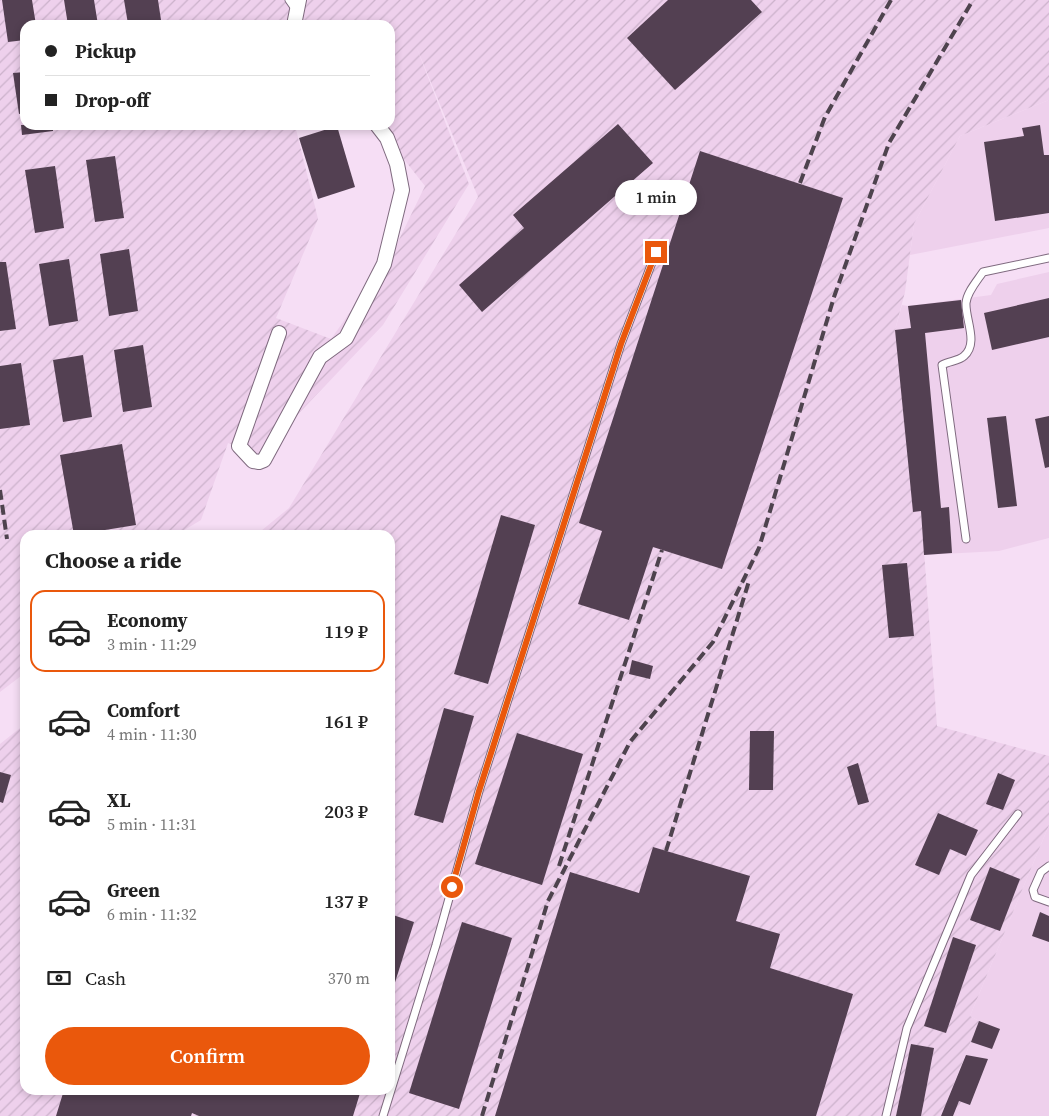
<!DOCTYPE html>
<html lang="en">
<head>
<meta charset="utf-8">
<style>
  :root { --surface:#fff; --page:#f6f6f6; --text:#222; --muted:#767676; --line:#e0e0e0; --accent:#ea580c }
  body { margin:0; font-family:"Source Serif 4",serif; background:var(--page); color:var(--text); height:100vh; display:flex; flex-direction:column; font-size:19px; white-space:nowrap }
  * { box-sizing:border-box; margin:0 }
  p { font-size:16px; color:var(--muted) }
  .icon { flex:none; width:28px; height:28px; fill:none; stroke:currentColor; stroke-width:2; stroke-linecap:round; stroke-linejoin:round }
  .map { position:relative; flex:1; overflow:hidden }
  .side { position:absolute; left:20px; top:530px; width:375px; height:565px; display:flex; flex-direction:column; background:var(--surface); border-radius:15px; box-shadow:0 2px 8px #0003 }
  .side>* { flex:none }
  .guide { position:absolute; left:20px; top:20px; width:375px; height:110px; border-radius:15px; box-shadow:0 2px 8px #0003; display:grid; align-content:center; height:110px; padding:0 25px; background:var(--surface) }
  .end { position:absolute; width:22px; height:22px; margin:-11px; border:6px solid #ea580c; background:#fff; box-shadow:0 0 0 2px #fff }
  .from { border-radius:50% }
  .bubble { position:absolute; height:35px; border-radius:18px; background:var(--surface); box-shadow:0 2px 8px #0003; font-size:16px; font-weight:600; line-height:35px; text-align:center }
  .guide b { display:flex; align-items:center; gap:18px; height:48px; font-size:19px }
  .guide b+b { border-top:1px solid var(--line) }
  .guide i { width:12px; height:12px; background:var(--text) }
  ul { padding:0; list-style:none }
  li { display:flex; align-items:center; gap:15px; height:82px; margin:0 10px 8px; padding:0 15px; border:2px solid transparent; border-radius:15px }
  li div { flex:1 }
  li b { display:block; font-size:19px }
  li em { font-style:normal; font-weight:600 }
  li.current { border-color:var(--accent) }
  li>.icon { width:45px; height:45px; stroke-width:1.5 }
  h2 { padding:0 25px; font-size:22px; line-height:60px }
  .pay { display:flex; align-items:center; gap:12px; height:55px; padding:0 25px; font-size:19px }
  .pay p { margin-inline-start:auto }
  .action { display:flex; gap:10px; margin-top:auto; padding:10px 25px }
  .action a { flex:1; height:58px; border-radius:30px; background:var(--accent); color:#fff; font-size:20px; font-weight:600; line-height:58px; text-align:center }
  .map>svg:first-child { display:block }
  .built { fill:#eed0ec }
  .industrial { fill:url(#industrial-furrows); fill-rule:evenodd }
  .building { fill:#534052 }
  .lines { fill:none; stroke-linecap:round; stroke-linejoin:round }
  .lane-casing { stroke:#7f6a7f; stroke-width:9 }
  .street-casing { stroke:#7f6a7f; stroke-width:16 }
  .lane { stroke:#fff; stroke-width:7 }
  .street { stroke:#fff; stroke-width:14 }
  .rail { stroke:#4e434e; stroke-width:4; stroke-dasharray:10 5; stroke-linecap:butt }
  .route { stroke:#ea580c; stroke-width:6 }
</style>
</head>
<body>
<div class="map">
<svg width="1049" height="1116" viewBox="0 0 1049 1116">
  <defs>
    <pattern id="industrial-furrows" width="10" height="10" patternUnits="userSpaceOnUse" patternTransform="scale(1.25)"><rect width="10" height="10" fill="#eed0ec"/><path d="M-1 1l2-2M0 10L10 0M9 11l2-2" fill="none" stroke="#ccb2cb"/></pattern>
  </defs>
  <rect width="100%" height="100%" fill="#f6def5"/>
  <g class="built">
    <path d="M1049,100V228L910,255L914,224L960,136Z"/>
    <path d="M1049,272V538L999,551L924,555L921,511H913L895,330L902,305L908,306L991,295L997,284Z"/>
    <path d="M1049,825V1116H957L961,1102L949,1097L979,1021L970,1016Z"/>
  </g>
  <path class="industrial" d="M0,0H1049V100L960,136L914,224L905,292L895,330L914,511H921L937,726L1049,756V825L970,1016L979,1021L949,1096L961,1102L957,1116H0V744L25,724V1090H390V535H256L289,508L478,197L416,46L469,184L383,325L259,455L228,443L201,520L176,535H25V673L0,692ZM25,25H390V125H377L425,186L393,252L331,339L276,318L318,219L295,125H25Z"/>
  <g class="building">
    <path d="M2,0H32L36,25H25V40L8,42Z"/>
    <path d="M64,0H94L98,25H68Z"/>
    <path d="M124,0H158L161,20L128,24Z"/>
    <path d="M668,0H751L762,12L675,90L627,38Z"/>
    <path d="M25,72V113L19,114L13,73Z"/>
    <path d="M618,124L653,163L482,312L459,285L524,228L513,215Z"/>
    <path d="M21,125H53V131L22,135Z"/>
    <path d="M1040,125L1044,155H1049V213L995,221L984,142L1024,136L1022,128Z"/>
    <path d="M337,126L355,187L318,199L299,138Z"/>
    <path d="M700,151L843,198L722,569L653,547L629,620L578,604L602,531L579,523Z"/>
    <path d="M115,156L124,218L95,222L86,160Z"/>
    <path d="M55,166L64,228L35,233L25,170Z"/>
    <path d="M129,249L138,311L109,316L100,254Z"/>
    <path d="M69,259L78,321L49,326L39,264Z"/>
    <path d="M0,262H6L16,329L0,331Z"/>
    <path d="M1049,298V337L992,350L984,313Z"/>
    <path d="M961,300L964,328L925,333L941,508L949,507L952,553L924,555L921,511L913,512L895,330L911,328L908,306Z"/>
    <path d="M143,345L152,407L123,412L114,350Z"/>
    <path d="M83,355L92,417L63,422L53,360Z"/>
    <path d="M21,363L30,425L0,429V366Z"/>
    <path d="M1006,416L1017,506L998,508L987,418Z"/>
    <path d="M1049,416V467L1045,468L1035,419Z"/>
    <path d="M122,444L136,525L74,535L60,455Z"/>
    <path d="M501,515L535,525L488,684L454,674Z"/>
    <path d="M907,563L914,636L889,638L882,565Z"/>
    <path d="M632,660L653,666L650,679L629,674Z"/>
    <path d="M444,708L474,716L443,823L414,815Z"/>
    <path d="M750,731H774L773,790H749Z"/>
    <path d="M517,733L583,754L542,885L475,864Z"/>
    <path d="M858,763L869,802L858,805L847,767Z"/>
    <path d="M0,772L11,775L3,803L0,802Z"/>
    <path d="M998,773L1015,780L1003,810L986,804Z"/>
    <path d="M938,813L978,830L966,856L950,849L939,875L915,865Z"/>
    <path d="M653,847L750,876L736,921L780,934L770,968L853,994L816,1116H495L570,872L639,893Z"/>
    <path d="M990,867L1020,879L1000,931L970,920Z"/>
    <path d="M1040,912L1049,916V942L1032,936Z"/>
    <path d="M390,914L414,922L392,992H390Z"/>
    <path d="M462,922L512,938L459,1109L409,1093Z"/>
    <path d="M953,937L976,945L946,1033L924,1026Z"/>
    <path d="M979,1021L1000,1029L992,1049L971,1042Z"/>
    <path d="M911,1044L934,1048L921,1116H896Z"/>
    <path d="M966,1055L988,1059L970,1105L959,1101L953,1116H941Z"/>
    <path d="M64,1090H361L353,1116H199L192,1113L191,1116H56Z"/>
  </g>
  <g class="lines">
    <defs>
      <g id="lane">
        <path d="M289,0L296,10"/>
        <path d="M966,539L942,365C949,361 959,361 964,356C979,343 965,319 966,303C967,292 977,281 983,272L1049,258"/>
        <path d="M1049,866L1041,872L1033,890L1035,897L1049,902"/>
        <path d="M383,1116L436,945L479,791L621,344L656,252"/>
        <path d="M886,1116L907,1028L971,875L1018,814"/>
      </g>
      <g id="street">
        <path d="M294,25L299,0"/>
        <path d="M279,333L239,446L253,461L259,462L264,460L320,357L346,338L384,264L402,190L397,164L387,138L377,125"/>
      </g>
    </defs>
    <use href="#lane" class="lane-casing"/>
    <use href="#street" class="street-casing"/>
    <use href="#lane" class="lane"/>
    <use href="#street" class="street"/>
    <g class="rail">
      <path d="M800,183L825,117L891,0"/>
      <path d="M0,490L7,539"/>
      <path d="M666,851L749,581"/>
      <path d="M559,866L662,550"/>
      <path d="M482,1116L548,901L630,742L713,642L759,548L834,297L889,143L973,0"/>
    </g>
  </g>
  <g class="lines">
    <path class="route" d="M452,887L479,791L621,344L656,252"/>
  </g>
</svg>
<i class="end from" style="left:452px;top:887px"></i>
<i class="end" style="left:656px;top:252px"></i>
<div class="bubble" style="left:615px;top:180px;width:82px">1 min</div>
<div class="guide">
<b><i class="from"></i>Pickup</b>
<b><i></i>Drop-off</b>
</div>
<section class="side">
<h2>Choose a ride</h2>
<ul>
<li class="current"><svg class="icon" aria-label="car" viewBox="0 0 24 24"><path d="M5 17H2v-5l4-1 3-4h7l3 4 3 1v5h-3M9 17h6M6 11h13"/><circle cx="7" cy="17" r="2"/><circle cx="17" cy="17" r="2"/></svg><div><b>Economy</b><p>3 min · 11:29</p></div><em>119 ₽</em></li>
<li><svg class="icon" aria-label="car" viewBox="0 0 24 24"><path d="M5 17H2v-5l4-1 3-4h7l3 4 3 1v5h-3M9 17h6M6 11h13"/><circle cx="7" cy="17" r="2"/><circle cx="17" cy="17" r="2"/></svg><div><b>Comfort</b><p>4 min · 11:30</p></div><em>161 ₽</em></li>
<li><svg class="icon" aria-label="car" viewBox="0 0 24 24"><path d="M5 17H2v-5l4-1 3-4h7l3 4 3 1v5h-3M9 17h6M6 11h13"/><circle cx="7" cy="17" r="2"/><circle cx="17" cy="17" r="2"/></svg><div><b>XL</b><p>5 min · 11:31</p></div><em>203 ₽</em></li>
<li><svg class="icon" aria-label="car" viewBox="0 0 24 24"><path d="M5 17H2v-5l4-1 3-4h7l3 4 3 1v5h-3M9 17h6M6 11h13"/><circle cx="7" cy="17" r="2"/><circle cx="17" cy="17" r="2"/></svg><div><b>Green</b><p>6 min · 11:32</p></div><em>137 ₽</em></li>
</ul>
<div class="pay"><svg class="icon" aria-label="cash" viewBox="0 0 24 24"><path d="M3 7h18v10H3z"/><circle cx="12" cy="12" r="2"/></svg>Cash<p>370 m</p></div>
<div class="action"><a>Confirm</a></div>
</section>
</div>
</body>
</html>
